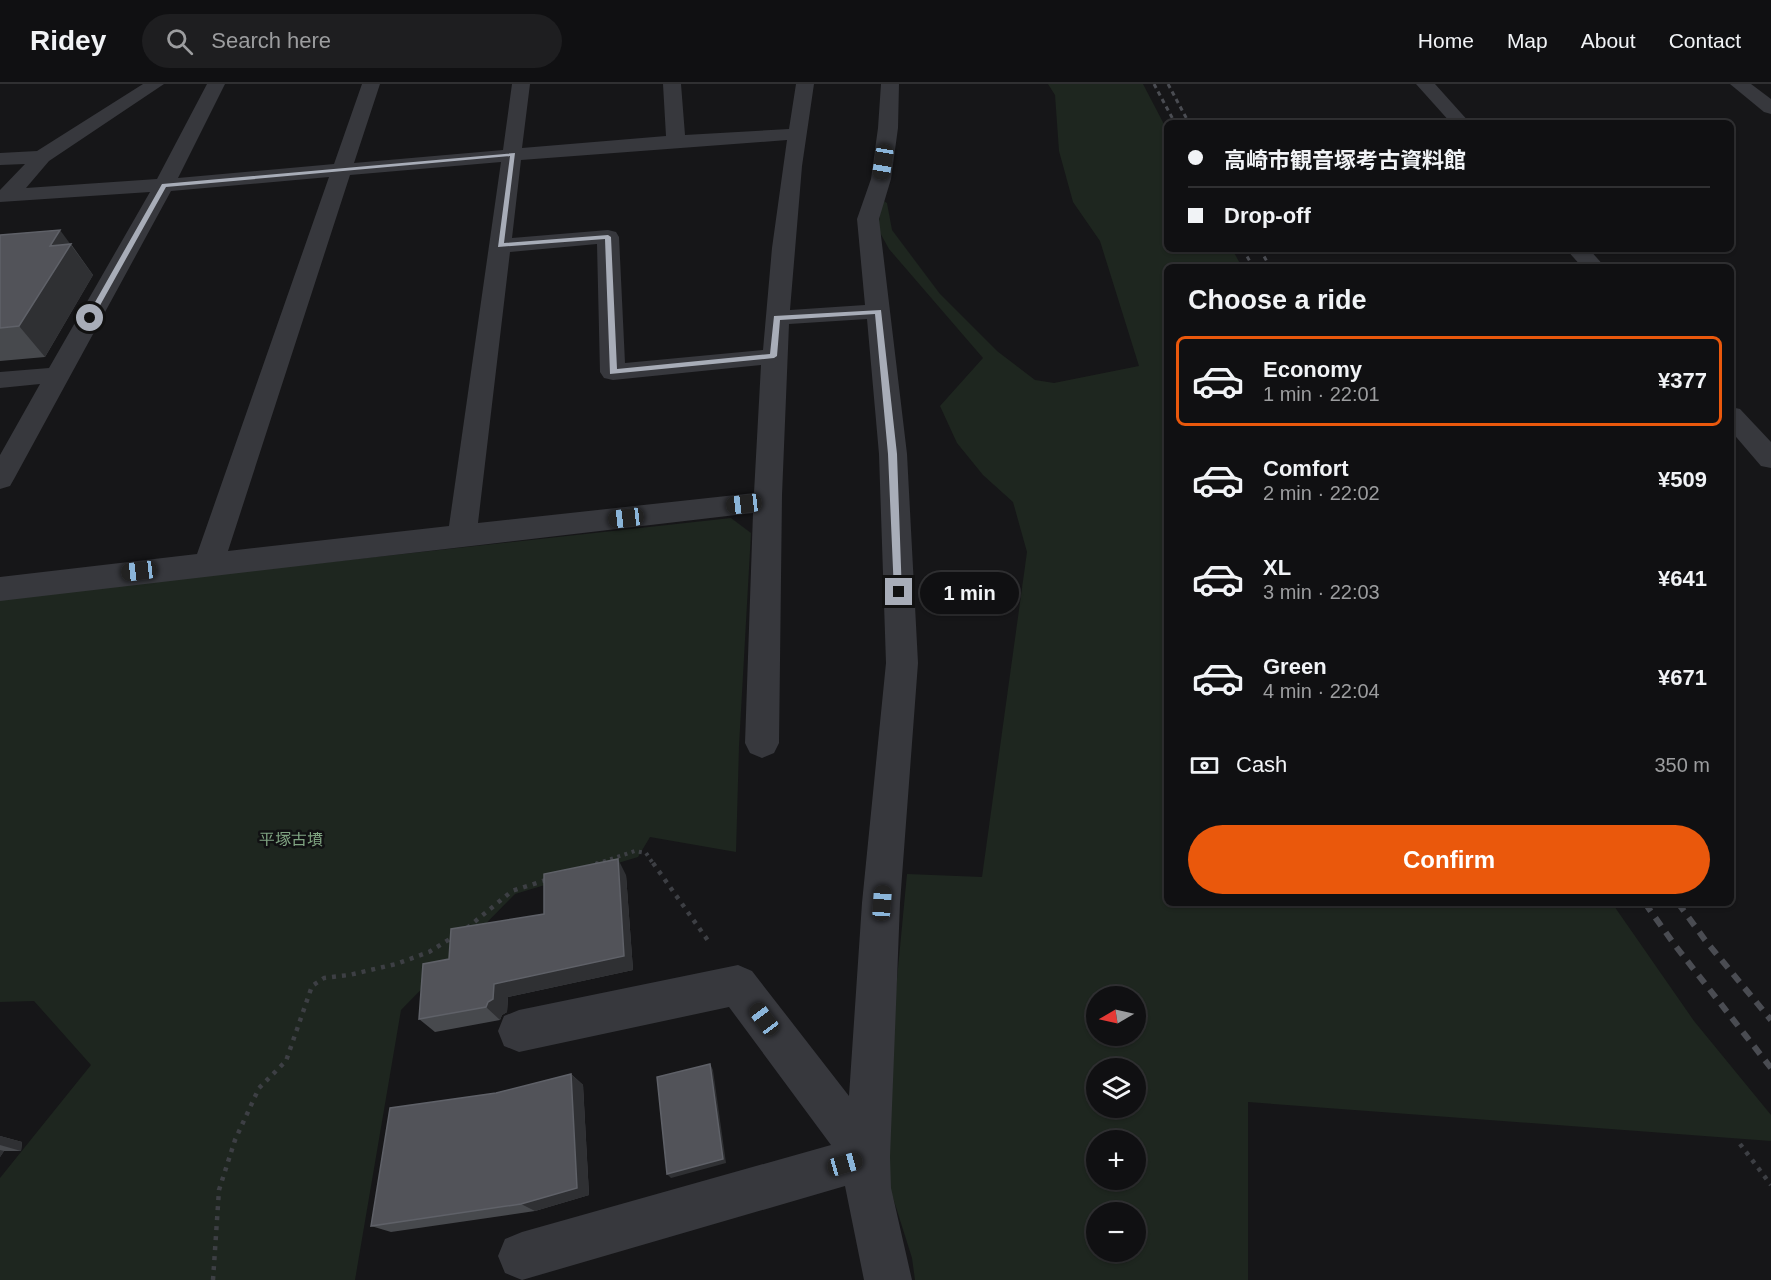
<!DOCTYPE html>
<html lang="en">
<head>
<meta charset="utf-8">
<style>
  :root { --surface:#101012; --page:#1e1e20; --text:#f1f3f6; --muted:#9c9d9f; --line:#303032; --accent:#ea580c }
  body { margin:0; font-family:Arial,"Noto Sans JP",sans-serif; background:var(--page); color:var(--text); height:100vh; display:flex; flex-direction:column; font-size:22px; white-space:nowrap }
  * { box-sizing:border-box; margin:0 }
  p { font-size:20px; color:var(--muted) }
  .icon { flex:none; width:33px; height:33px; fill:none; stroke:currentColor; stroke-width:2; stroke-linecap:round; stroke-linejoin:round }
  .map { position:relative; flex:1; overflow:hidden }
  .sheet { position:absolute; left:1164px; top:180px; width:570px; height:642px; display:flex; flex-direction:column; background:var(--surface); border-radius:9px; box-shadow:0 2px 4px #0004,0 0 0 2px var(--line) }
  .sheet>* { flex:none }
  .banner { position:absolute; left:1164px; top:36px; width:570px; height:132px; border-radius:9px; box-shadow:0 2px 4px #0004,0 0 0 2px var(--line); display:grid; align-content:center; height:132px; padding:0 24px; background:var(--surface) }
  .needle { width:39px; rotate:261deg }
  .controls { position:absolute; left:1086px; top:902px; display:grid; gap:12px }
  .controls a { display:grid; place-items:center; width:60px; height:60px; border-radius:50%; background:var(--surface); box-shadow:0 2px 4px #0004,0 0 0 2px var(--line); font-size:30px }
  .end { position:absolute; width:27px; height:27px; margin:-14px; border:8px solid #a8adb8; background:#111; box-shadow:0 0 0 3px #111 }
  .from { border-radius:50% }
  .bubble { position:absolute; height:42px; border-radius:21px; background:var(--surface); box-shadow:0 2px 4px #0004,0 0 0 2px var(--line); font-size:20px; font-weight:700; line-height:42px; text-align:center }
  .car { position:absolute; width:18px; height:36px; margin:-18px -9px; border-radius:8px; box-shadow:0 0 4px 2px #0007; background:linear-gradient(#222 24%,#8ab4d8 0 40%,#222 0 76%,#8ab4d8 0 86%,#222 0) }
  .banner b { display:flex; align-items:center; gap:21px; height:57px; font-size:22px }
  .banner b+b { border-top:2px solid var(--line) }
  .banner i { width:15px; height:15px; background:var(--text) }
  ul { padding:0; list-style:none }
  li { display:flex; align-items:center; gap:18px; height:90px; margin:0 12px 9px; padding:0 12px; border:3px solid transparent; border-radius:9px }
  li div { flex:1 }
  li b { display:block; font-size:22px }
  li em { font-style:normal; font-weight:700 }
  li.active { border-color:var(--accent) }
  li>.icon { width:54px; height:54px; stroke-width:1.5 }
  h2 { padding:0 24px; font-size:27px; line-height:72px }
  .pay { display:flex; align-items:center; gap:15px; height:66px; padding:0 24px; font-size:22px }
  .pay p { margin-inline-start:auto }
  .action { display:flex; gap:12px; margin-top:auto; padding:12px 24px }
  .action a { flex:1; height:69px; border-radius:36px; background:var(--accent); color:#fff; font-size:24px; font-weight:700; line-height:69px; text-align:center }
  header { display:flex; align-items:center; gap:36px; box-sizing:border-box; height:84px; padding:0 30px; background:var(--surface); border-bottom:2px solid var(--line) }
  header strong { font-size:28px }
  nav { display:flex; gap:33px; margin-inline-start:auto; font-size:21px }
  .search { width:420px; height:54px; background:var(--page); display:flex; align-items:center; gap:15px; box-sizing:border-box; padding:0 21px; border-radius:33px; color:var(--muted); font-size:22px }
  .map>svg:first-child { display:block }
  .green { fill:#1e261f; fill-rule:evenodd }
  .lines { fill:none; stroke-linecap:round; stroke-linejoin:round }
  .path-far1 { stroke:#3d3f44; stroke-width:4; stroke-dasharray:3 4.5; stroke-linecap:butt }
  .path { stroke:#3d3f44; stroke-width:4.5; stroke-dasharray:4 6; stroke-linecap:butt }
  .minor { fill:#37383d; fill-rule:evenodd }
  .rail-far1 { stroke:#4a4c52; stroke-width:3; stroke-dasharray:4.5 4; stroke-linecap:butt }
  .rail { stroke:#4a4c52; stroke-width:6; stroke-dasharray:10 8; stroke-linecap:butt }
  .wall { fill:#47494d }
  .shaded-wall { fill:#2f3033 }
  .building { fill:#525359; stroke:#5f6168; stroke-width:1.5 }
  .route { fill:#a8adb8 }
  .labels { text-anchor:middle; stroke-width:5; stroke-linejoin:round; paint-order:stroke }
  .park-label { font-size:16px; fill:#7fa381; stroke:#111113 }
</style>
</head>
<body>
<header>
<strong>Ridey</strong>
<div class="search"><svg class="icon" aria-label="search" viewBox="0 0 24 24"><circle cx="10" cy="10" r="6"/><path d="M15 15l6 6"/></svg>Search here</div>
<nav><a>Home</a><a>Map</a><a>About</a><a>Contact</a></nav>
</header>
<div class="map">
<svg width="1771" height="1196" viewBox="0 0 1771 1196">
  <rect width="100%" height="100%" fill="#161618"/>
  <g class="green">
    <path d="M1048,0H1143L1167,46V165H1232L1242,183H1167V819H1612L1694,937L1771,1031V1057L1248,1018V1196H915L912,1174L889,1101L882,1052L907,790L982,793L1027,468L1013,418L983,391L957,359L940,322L983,274L889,165L878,145L882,116L887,119L892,146L940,210L997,267L1035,296L1054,299L1139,282L1100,157L1073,118L1059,67L1055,11ZM1096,912H1136V951H1096ZM1096,984H1136V1023H1096ZM1096,1056H1136V1095H1096ZM1096,1128H1136V1167H1096Z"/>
    <path d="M731,434L751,449L739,662L736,768L650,753L638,773L515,810L401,926L355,1196H0V1094L91,981L34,917L0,918V514Z"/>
  </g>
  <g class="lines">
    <path class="path-far1" d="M596,780L635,767L646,769L654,781"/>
    <g class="path">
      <path d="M653,779L709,858"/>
      <path d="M596,780L598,779"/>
      <path d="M467,844L512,807L546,796"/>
      <path d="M1740,1060L1771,1101"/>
      <path d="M213,1196L219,1106L235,1056L259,1004L286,977L312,902L324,894L349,891L396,880L429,868L453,853"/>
    </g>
    <g class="minor">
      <path d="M143,0H164L49,77L26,104L157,95L207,0H225L178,94L334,80L362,0H380L354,79L503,66L512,0H530L522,64L666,52L663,0H681L685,51L789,45L796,0H814L802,82L790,226L865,221L857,135L871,95L878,44L881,0H899L898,44L891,95L879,135L907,370L918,579L900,819L890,1073L891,1104L912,1196H864L845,1102L522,1196L505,1189L498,1172L505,1155L522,1148L831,1061L729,923L519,968L504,962L498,947L504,932L519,926L738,881L752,887L849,1012L862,819L886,579L879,370L867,235L789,240L782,411L779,659L774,669L762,674L750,669L745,659L753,429L0,517V493L197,470L329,93L171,107L14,395L10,402L0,405V371L40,300L0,304V288L49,284L150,108L0,118V106L25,80L0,81V69L37,67ZM787,56L772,164L763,266L625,279L619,153L616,148L608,146L512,154L521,76ZM501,78L449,442L228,467L350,91ZM597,160L600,288L604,294L613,296L761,281L754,409L478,439L510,168Z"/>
      <path d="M1416,0H1435L1470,39H1451Z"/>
      <path d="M1730,0H1751L1771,15V30L1764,28Z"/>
      <path d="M1566,165H1589L1605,183H1582Z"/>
      <path d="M1731,323L1740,325L1771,358V384L1761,382L1731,347Z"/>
    </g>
    <g class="rail-far1">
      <path d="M1154,0L1175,39"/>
      <path d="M1168,0L1189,39"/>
      <path d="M1243,165L1253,183"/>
      <path d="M1260,165L1270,183"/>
    </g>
    <g class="rail">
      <path d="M1645,819L1674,860L1771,984"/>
      <path d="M1678,819L1705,856L1771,936"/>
    </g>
  </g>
  <g class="wall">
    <path d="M0,151L71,160L93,191L45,273L0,277Z"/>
    <path d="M626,791L633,886L508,913L507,928L502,931L500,936L435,948L419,935L449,875Z"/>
    <path d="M571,990L583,1001L589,1111L535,1127L391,1148L371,1142L496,1009Z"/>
    <path d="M0,1052L22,1058L21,1067H4L0,1073Z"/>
  </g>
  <g class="shaded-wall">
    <path d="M60,146L93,191L45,273L19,242L50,162Z"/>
    <path d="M618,775L626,791L633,886L508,913L507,928L502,931L500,936L486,923L494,900Z"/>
    <path d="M710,980L713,986L726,1079L671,1094L667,1090Z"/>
    <path d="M571,990L583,1001L589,1111L535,1127L521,1120Z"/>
    <path d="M0,1052L22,1058L21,1067L0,1061Z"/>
    <path d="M0,1066L4,1067L0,1073Z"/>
  </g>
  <g class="building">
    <path d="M60,146L50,162L71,160L19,242L0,244V151Z"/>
    <path d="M618,775L624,872L494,900L493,915L488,918L486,923L419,935L423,880L449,875L451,845L544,830V790Z"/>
    <path d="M710,980L723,1075L667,1090L657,993Z"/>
    <path d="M571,990L577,1104L521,1120L371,1142L390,1024L496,1009Z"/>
  </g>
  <path class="route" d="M515,69L504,159L608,151L611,153L617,285L770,270L774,232L881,226L897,370L902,511L899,512L894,508L888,370L875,230L780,236L777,272L774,274L610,290L605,155L498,163L510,72L166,103L93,234L90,236L86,234L162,100Z"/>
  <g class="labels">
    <g class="park-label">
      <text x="291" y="761">平塚古墳</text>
    </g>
  </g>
</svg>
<div class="controls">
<a><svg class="needle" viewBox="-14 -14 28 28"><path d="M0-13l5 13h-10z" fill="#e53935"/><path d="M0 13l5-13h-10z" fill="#9c9d9f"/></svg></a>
<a><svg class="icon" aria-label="layers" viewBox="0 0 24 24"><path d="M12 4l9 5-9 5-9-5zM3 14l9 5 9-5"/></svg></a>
<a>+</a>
<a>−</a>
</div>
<i class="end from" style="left:90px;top:234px"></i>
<i class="end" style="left:899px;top:508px"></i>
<div class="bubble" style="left:920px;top:488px;width:99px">1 min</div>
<i class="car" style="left:883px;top:78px;rotate:189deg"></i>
<i class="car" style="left:744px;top:420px;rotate:263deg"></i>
<i class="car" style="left:626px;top:434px;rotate:263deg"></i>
<i class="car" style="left:139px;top:487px;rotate:263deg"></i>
<i class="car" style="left:882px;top:819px;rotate:4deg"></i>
<i class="car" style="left:764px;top:935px;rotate:323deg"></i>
<i class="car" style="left:845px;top:1080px;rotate:74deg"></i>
<div class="banner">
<b><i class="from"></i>高崎市観音塚考古資料館</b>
<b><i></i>Drop-off</b>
</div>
<section class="sheet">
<h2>Choose a ride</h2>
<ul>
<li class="active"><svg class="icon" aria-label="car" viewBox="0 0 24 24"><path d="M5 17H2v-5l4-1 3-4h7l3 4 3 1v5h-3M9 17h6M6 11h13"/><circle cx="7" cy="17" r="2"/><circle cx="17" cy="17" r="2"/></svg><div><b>Economy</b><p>1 min · 22:01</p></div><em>¥377</em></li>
<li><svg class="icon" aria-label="car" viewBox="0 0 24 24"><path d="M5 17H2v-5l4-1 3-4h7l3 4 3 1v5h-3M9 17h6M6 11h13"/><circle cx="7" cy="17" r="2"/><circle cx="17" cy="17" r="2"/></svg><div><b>Comfort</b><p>2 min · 22:02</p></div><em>¥509</em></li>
<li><svg class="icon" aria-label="car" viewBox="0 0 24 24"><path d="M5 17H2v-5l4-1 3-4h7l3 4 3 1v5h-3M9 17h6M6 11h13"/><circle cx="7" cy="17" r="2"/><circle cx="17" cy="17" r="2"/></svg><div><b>XL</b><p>3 min · 22:03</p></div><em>¥641</em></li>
<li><svg class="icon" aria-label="car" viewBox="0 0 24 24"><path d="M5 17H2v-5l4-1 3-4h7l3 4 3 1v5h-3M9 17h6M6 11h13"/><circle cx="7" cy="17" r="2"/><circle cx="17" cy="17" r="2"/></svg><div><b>Green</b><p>4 min · 22:04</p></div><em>¥671</em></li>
</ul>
<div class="pay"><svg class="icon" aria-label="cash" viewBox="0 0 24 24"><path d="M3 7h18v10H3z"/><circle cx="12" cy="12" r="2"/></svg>Cash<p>350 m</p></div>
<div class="action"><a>Confirm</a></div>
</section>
</div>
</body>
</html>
